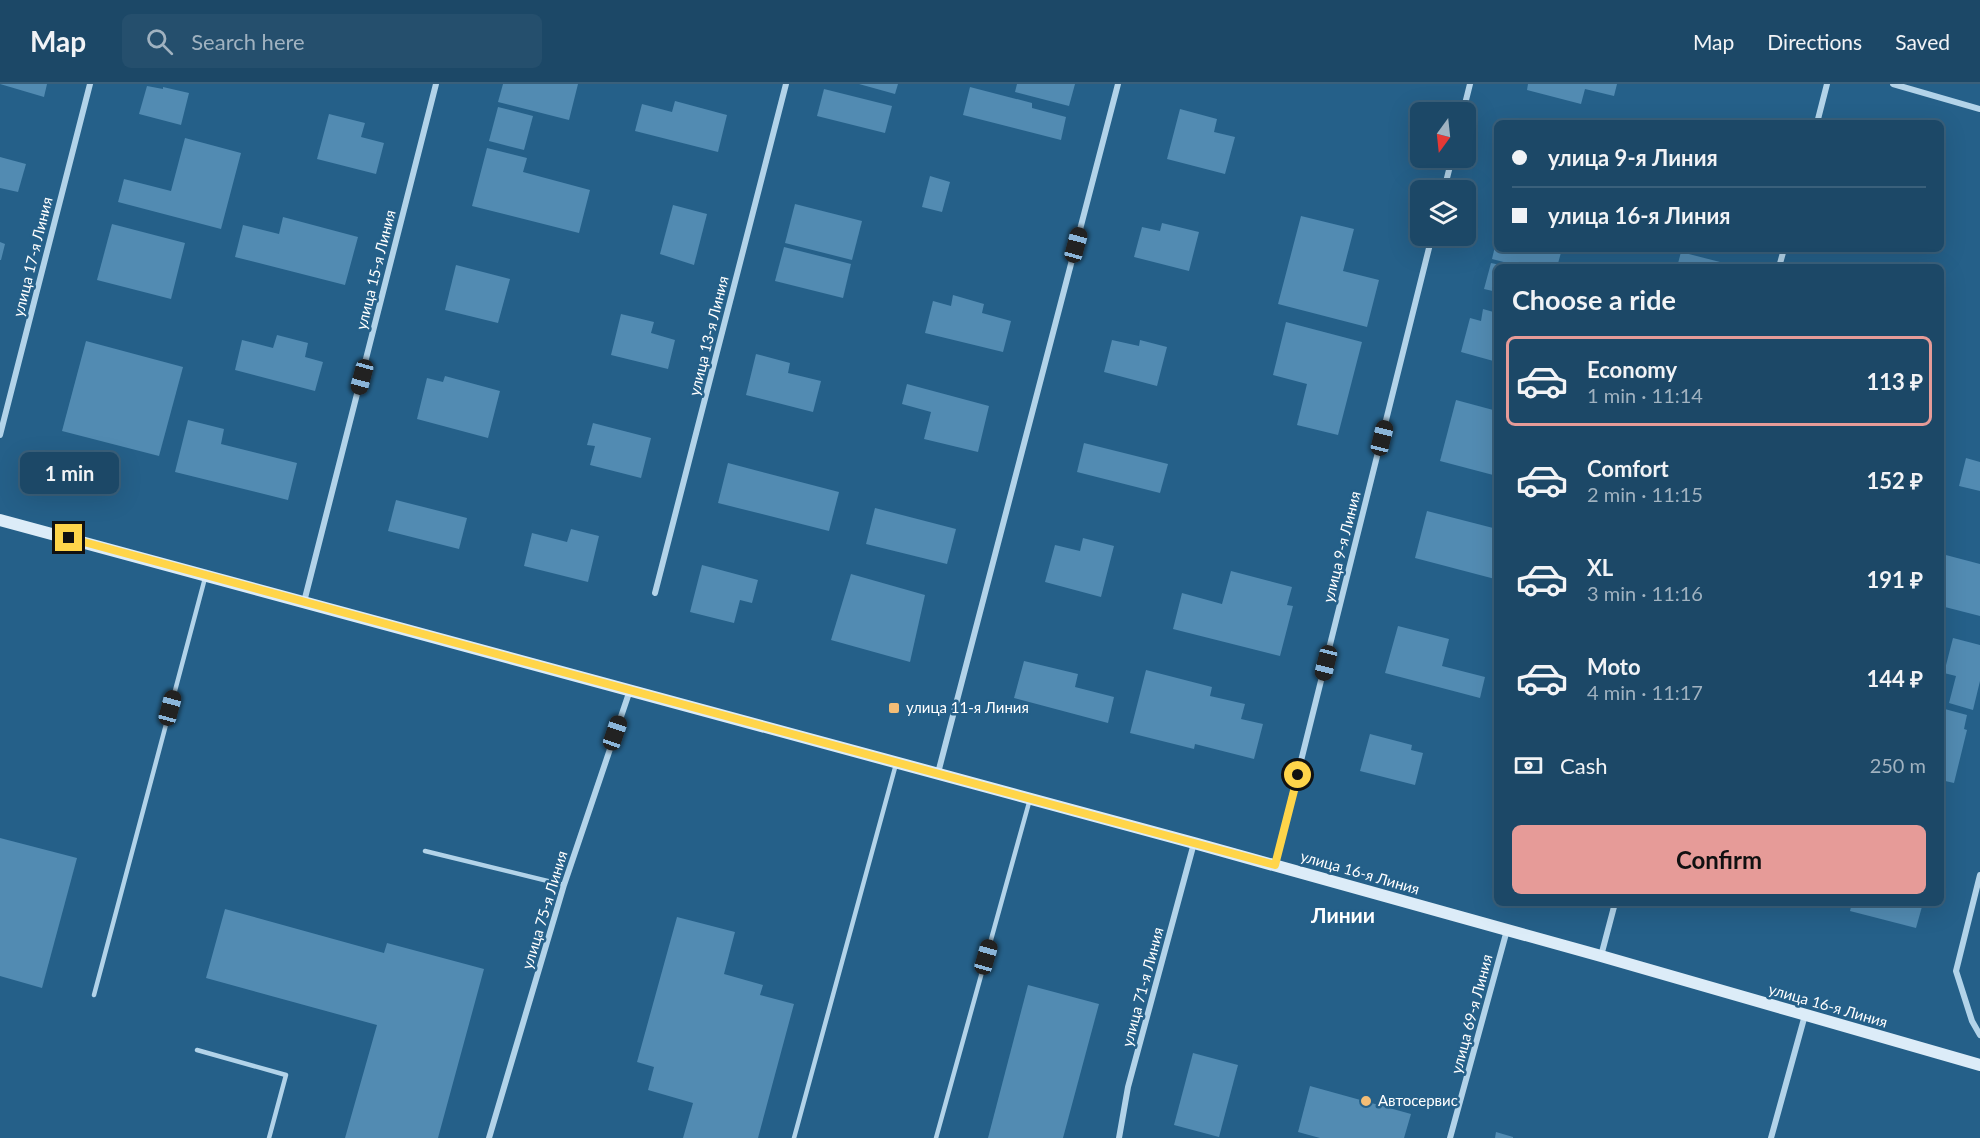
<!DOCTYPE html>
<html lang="en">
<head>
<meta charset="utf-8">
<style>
  :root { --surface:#1c4867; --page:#254f6d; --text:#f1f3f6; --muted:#a0b2c0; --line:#3a607b; --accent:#e69b98 }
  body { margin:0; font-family:Lato,sans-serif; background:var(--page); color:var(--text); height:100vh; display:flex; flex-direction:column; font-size:22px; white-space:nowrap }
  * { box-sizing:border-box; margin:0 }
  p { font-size:20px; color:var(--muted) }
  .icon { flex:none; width:33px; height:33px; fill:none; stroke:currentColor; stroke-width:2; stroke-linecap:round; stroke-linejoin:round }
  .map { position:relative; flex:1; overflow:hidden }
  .panel { position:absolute; left:1494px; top:180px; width:450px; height:642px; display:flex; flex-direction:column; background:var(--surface); border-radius:9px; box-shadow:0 6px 24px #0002,0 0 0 2px var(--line) }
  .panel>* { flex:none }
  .guide { position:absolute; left:1494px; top:36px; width:450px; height:132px; border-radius:9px; box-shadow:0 6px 24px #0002,0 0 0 2px var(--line); display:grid; align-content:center; height:132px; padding:0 18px; background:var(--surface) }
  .needle { width:39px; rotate:195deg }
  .tools { position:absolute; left:1410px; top:18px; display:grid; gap:12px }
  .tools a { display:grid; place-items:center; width:66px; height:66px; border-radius:9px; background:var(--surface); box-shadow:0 6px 24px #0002,0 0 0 2px var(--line); font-size:30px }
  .end { position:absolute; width:27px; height:27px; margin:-14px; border:8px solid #ffd54a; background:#111; box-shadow:0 0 0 3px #111 }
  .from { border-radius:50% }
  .bubble { position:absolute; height:42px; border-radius:9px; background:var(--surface); box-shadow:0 6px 24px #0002,0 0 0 2px var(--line); font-size:20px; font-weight:700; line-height:42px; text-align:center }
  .car { position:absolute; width:18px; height:36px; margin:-18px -9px; border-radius:8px; box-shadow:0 0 4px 2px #0007; background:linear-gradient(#222 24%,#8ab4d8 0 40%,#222 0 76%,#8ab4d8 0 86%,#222 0) }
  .guide b { display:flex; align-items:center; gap:21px; height:57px; font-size:22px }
  .guide b+b { border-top:2px solid var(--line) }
  .guide i { width:15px; height:15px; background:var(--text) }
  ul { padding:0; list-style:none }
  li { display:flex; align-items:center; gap:18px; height:90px; margin:0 12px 9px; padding:0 6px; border:3px solid transparent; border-radius:9px }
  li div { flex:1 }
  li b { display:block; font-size:22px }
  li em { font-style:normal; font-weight:700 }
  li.current { border-color:var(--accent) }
  li>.icon { width:54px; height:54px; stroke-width:1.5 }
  h2 { padding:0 18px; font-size:27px; line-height:72px }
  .pay { display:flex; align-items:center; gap:15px; height:66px; padding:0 18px; font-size:22px }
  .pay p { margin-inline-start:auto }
  .primary-button { display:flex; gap:12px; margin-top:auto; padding:12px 18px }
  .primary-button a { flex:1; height:69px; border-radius:9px; background:var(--accent); color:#111; font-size:24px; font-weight:700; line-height:69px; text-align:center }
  header { display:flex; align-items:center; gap:36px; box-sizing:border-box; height:84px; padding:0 30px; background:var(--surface); border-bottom:2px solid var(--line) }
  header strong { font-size:28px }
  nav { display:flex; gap:33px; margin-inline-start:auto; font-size:21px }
  .search { width:420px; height:54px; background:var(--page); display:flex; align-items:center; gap:15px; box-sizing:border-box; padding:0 21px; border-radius:9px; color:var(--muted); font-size:22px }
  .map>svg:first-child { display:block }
  .building { fill:#528bb2 }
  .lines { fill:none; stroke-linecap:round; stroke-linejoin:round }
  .lane { stroke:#b2d3e9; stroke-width:4.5 }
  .street { stroke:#b2d3e9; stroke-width:6 }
  .secondary { stroke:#dcecf8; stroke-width:12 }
  .route { stroke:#ffd54a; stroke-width:8 }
  .poi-dot { fill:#f3bd76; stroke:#256089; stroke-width:2 }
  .labels { text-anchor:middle; stroke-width:5; stroke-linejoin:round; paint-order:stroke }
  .street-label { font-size:15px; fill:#fff; stroke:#256089 }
  .poi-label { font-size:15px; fill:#fff; stroke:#256089; text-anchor:start }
  .district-label { font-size:21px; font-weight:bold; fill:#fff; stroke:#256089 }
</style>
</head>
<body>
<header>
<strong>Map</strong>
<div class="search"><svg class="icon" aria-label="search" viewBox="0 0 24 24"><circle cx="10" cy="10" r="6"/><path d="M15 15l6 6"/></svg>Search here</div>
<nav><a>Map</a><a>Directions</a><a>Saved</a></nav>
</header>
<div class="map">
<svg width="1980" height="1054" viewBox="0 0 1980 1054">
  <rect width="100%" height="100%" fill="#256089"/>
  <g class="building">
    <path d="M0,0H47L44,13Z"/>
    <path d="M503,0H578L569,36L498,18Z"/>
    <path d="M859,0H898L895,10Z"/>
    <path d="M1017,0H1075L1069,22L1015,8Z"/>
    <path d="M1528,0H1617L1614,12L1585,5L1581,20L1527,6Z"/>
    <path d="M147,2L163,5V3L189,9L181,41L139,30Z"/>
    <path d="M970,3L1032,19V24L1066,33L1061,56L963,31Z"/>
    <path d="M824,5L892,22L885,49L817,32Z"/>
    <path d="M675,17L727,31L718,68L635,47L642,20L672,28Z"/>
    <path d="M498,23L533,32L524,66L489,57Z"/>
    <path d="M1180,25L1217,35L1214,48L1235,53L1225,90L1167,75Z"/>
    <path d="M329,30L365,39L361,53L384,59L376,90L317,75Z"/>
    <path d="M185,54L241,69L221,145L118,118L124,95L171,107Z"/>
    <path d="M487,64L527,74L523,88L590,106L579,149L472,122Z"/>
    <path d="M0,73L26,80L18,108L0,104Z"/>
    <path d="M930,92L950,98L942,128L922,123Z"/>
    <path d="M795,120L862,137L852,176L785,159Z"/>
    <path d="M673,121L707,130L694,181L660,170Z"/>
    <path d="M1301,132L1354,145L1343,187L1379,196L1367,243L1278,220Z"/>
    <path d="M283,133L358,153L345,201L235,173L243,141L279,150Z"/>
    <path d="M1162,139L1199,148L1189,187L1134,173L1142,143L1160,147Z"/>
    <path d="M112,140L185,159L171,215L97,196Z"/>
    <path d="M0,158L5,160L1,176H0Z"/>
    <path d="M1496,158L1497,165H1562L1557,183H1523L1492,175Z"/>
    <path d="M784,163L851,180L843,214L775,197Z"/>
    <path d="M1681,168L1720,178L1718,183H1677Z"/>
    <path d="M1491,179L1505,182L1497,183V208L1484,205Z"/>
    <path d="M456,181L510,195L498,239L445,226Z"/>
    <path d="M953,211L984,220L982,229L1011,237L1003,268L925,249L933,217L951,222Z"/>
    <path d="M1483,225L1497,229V278L1461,268L1470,234L1481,237Z"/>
    <path d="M621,230L654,238L651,249L675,256L668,285L611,271Z"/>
    <path d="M1286,238L1362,258L1338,351L1297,341L1307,300L1273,291Z"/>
    <path d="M277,251L308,259L305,273L323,278L315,307L235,286L242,256L273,264Z"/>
    <path d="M1112,256L1139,262L1140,256L1167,263L1157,302L1104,288Z"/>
    <path d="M86,257L183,283L159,372L62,347Z"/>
    <path d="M756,270L790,279L788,289L821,297L813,328L746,311Z"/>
    <path d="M445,292L500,307L488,354L417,335L427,294L443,298Z"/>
    <path d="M907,300L989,322L978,368L924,355L931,328L902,320Z"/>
    <path d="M1456,316L1497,327V392L1440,377Z"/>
    <path d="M188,336L224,345L221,360L297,379L288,416L175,388Z"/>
    <path d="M593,339L651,354L641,394L590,381L595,362L587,361Z"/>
    <path d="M1084,359L1168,380L1160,409L1077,388Z"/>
    <path d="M1966,374L1980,378V407L1959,402Z"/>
    <path d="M728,379L839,408L829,447L718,419Z"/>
    <path d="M396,416L467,434L459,465L388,447Z"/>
    <path d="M875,424L956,445L947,480L866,460Z"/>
    <path d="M1427,427L1497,445V487L1495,495L1415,474Z"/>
    <path d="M571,445L599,452L588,498L524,482L532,449L567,458Z"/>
    <path d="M1083,454L1114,462L1101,513L1045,498L1055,461L1080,467Z"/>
    <path d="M1942,470L1980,480V532L1941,522Z"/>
    <path d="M702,481L758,496L752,519L740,516L734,539L690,528Z"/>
    <path d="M1231,487L1292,503L1287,521L1293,522L1280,572L1173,545L1182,509L1222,520Z"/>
    <path d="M851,490L925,511L910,578L831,556Z"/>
    <path d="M1398,542L1449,555L1442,582L1485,593L1480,614L1385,589Z"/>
    <path d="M1953,554L1980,561V597L1973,626L1949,619L1956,592L1944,589Z"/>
    <path d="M1024,577L1078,590L1075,603L1114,613L1108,639L1014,614Z"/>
    <path d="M1146,586L1212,603L1210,612L1245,620L1241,635L1263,640L1254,675L1195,660L1194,665L1130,649Z"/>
    <path d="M1941,624L1967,631L1964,645L1967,646L1954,699L1941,696Z"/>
    <path d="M1370,650L1412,661L1411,666L1423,669L1415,701L1360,687Z"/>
    <path d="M0,754L77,774L42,904L0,892Z"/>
    <path d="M1852,819H1923L1916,844L1850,827Z"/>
    <path d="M225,825L384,869L387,859L484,885L438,1054H345L377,941L206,894Z"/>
    <path d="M677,833L735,848L724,890L763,901L760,911L794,920L758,1054H683L693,1019L648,1006L654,983L637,978Z"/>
    <path d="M1028,901L1099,920L1063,1054H988Z"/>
    <path d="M1193,969L1238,981L1219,1053L1174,1041Z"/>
    <path d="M1310,1002L1411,1030L1404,1054H1320L1298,1048Z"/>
    <path d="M1496,1048L1513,1053V1054H1495Z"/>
  </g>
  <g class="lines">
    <g class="lane">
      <path d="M425,767L564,801"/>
      <path d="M94,911L205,494"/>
      <path d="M197,966L286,991L269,1054"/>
      <path d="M794,1054L896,680"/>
      <path d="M936,1054L1030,715"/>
    </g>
    <g class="street">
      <path d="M1893,0L1980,25"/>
      <path d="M1463,28L1470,0"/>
      <path d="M1817,39L1827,0"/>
      <path d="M1444,106L1452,74"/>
      <path d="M1779,183L1784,165"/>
      <path d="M0,351L90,0"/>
      <path d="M655,509L786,0"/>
      <path d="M304,518L436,0"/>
      <path d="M938,689L1118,0"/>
      <path d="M1275,781L1432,152"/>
      <path d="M1980,791L1956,887L1972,937L1980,951"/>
      <path d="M1601,872L1615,819"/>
      <path d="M489,1054L564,801L630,606"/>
      <path d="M1119,1054L1128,1003L1194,759"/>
      <path d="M1450,1054L1507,846"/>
      <path d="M1771,1054L1805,931"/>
    </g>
    <path class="secondary" d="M0,436L1194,759L1601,872L1980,981"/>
  </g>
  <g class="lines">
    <path class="route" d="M69,454L1275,781L1298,691"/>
  </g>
  <g class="poi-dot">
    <rect x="888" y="618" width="12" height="12" rx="3"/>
    <circle cx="1366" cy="1017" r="6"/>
  </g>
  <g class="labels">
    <g class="street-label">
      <text transform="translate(33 173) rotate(-76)" y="5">улица 17-я Линия</text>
      <text transform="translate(376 186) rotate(-76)" y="5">улица 15-я Линия</text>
      <text transform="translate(709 252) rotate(-76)" y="5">улица 13-я Линия</text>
      <text transform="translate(1342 463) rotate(-76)" y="5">улица 9-я Линия</text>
      <text transform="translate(1360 789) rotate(16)" y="5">улица 16-я Линия</text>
      <text transform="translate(545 826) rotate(-73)" y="5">улица 75-я Линия</text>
      <text transform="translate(1143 903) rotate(-75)" y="5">улица 71-я Линия</text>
      <text transform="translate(1828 922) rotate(16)" y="5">улица 16-я Линия</text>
      <text transform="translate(1472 930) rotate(-75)" y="5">улица 69-я Линия</text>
    </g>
    <g class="poi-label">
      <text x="906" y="629">улица 11-я Линия</text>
      <text x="1378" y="1022">Автосервис</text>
    </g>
    <g class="district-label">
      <text x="1343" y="839">Линии</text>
    </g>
  </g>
</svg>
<div class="tools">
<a><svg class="needle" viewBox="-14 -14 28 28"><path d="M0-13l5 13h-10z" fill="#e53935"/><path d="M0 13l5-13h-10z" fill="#a0b2c0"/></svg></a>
<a><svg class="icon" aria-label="layers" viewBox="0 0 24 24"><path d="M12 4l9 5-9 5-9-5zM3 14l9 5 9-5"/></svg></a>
</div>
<i class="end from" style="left:1298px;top:691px"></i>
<i class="end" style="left:69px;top:454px"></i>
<div class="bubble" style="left:20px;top:368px;width:99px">1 min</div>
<i class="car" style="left:1076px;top:161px;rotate:15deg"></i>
<i class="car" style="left:362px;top:293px;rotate:195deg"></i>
<i class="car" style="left:1382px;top:354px;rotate:14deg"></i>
<i class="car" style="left:1326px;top:579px;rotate:194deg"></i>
<i class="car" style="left:170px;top:624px;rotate:15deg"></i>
<i class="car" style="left:615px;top:649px;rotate:19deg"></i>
<i class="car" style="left:986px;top:873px;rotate:16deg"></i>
<div class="guide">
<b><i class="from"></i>улица 9-я Линия</b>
<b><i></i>улица 16-я Линия</b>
</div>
<section class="panel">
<h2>Choose a ride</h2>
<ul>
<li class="current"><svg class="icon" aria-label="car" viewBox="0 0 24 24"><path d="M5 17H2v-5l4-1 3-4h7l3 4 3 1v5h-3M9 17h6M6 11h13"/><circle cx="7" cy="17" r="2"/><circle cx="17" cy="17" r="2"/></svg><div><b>Economy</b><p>1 min · 11:14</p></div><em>113 ₽</em></li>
<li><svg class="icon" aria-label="car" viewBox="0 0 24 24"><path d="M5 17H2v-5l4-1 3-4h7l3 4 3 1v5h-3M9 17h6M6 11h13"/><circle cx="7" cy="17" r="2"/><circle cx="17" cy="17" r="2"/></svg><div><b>Comfort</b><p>2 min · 11:15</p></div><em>152 ₽</em></li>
<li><svg class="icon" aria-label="car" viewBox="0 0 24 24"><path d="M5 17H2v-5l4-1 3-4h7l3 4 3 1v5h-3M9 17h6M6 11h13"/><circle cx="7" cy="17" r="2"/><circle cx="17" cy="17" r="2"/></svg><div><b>XL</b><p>3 min · 11:16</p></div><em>191 ₽</em></li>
<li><svg class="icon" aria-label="car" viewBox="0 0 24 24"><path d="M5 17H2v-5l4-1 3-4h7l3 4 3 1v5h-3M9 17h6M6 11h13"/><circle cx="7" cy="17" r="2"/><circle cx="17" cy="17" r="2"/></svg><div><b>Moto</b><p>4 min · 11:17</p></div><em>144 ₽</em></li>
</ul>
<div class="pay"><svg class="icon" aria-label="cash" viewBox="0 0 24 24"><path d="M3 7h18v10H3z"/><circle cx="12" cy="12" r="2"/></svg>Cash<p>250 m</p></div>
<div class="primary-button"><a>Confirm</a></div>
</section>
</div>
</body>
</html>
